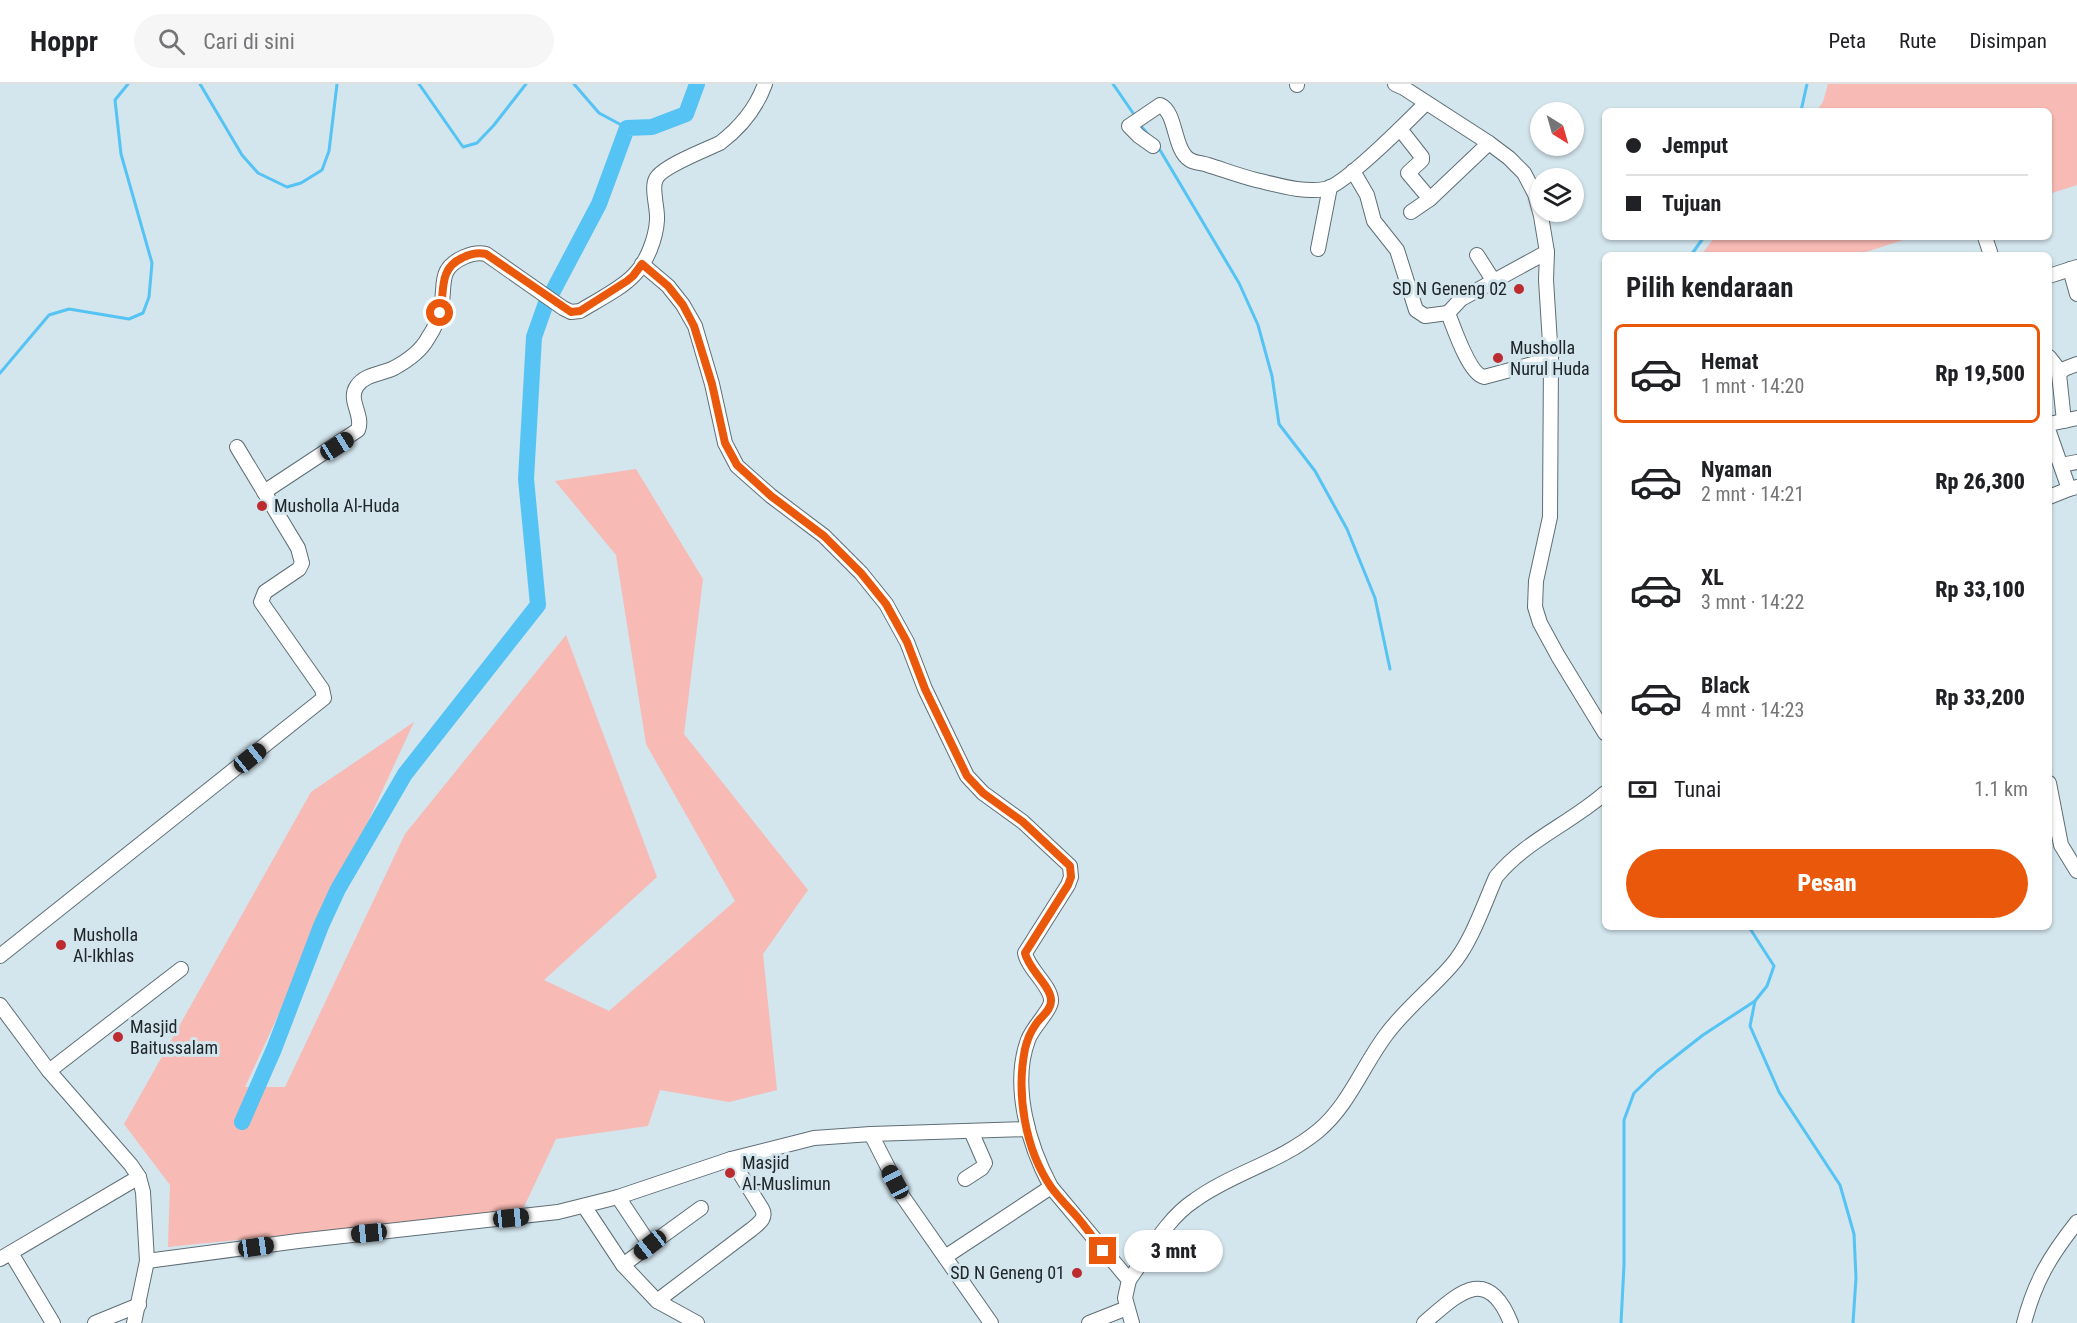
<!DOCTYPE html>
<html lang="id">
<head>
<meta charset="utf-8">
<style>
  :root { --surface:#fff; --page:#f6f6f6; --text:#202124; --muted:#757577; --line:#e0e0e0; --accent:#ea580c }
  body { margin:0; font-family:"Roboto Condensed",sans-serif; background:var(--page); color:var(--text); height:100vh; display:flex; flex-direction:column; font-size:22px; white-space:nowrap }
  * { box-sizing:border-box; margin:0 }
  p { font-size:20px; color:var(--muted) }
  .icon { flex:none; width:33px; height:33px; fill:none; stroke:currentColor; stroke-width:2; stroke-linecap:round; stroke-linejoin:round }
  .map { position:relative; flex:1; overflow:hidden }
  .side { position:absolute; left:1602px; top:168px; width:450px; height:678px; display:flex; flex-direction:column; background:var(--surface); border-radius:9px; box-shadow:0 2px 4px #0004 }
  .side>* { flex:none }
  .hud { position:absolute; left:1602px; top:24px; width:450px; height:132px; border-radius:9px; box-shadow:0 2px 4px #0004; display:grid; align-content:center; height:132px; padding:0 24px; background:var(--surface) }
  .needle { width:39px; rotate:143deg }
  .buttons { position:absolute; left:1530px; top:18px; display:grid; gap:12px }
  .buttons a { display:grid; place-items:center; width:54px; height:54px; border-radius:50%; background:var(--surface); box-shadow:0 2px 4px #0004; font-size:30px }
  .end { position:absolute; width:27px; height:27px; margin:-14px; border:8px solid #ea580c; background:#fff; box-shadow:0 0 0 3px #fff }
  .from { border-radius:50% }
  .bubble { position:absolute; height:42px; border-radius:21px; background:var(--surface); box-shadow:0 2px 4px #0004; font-size:20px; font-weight:800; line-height:42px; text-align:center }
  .car { position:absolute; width:18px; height:36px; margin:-18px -9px; border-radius:8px; box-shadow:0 0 4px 2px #0007; background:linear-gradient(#222 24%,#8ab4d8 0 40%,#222 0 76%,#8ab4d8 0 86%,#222 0) }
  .hud b { display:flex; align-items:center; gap:21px; height:57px; font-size:22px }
  .hud b+b { border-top:2px solid var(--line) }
  .hud i { width:15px; height:15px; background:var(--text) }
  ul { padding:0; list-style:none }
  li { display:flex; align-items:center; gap:18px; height:99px; margin:0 12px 9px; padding:0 12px; border:3px solid transparent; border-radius:9px }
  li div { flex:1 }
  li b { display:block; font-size:22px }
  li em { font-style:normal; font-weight:800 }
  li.selected { border-color:var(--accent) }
  li>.icon { width:54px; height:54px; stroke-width:1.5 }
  h2 { padding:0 24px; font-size:27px; line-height:72px }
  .pay { display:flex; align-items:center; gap:15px; height:66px; padding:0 24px; font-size:22px }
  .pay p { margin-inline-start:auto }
  .action { display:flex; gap:12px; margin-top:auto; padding:12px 24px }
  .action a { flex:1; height:69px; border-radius:36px; background:var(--accent); color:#fff; font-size:24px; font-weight:800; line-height:69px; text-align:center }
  header { display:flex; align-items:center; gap:36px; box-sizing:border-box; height:84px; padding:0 30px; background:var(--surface); border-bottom:2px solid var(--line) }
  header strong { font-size:28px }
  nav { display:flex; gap:33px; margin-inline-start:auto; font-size:21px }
  .search { width:420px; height:54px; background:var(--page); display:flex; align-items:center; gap:15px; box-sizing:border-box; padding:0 21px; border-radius:33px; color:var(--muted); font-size:22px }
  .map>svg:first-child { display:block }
  .green { fill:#f8bab4 }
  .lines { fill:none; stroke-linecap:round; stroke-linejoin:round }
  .stream { stroke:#55c3f3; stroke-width:3 }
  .river { stroke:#55c3f3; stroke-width:16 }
  .minor-casing { stroke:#5f6e76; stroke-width:16 }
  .minor { stroke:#fff; stroke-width:14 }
  .route { stroke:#ea580c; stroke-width:8 }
  .poi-dot { fill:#bb2b2f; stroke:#d3e5ed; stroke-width:2 }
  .labels { text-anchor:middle; stroke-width:6; stroke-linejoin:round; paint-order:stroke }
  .poi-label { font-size:18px; fill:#202629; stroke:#d3e5ed; text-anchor:start }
</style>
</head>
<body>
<header>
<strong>Hoppr</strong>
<div class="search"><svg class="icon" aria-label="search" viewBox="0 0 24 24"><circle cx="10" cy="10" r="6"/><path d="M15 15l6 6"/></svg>Cari di sini</div>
<nav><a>Peta</a><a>Rute</a><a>Disimpan</a></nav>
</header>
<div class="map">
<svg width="2077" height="1239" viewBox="0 0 2077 1239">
  <rect width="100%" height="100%" fill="#d3e5ed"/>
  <g class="green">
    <path d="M1828,0H2077V101L2049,110V27H1816L1823,18Z"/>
    <path d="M1715,153H1913L1856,171H1701Z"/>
    <path d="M636,385L703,495L684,650L808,806L763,870L777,1006L729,1018L660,1006L648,1042L556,1055L522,1127L168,1163L170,1101L124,1040L311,708L414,638L245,1003H285L405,750L566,551L657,793L544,896L609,927L735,817L646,660L616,471L555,397Z"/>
  </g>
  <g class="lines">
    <g class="stream">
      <path d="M200,0L242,71L258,89L287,103L301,99L322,86L329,67L337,0"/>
      <path d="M419,0L463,63L477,59L494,41L526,0"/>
      <path d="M574,0L599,29L627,44"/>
      <path d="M1113,0L1133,29"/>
      <path d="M1801,27L1807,0"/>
      <path d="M1141,42L1151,54"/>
      <path d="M1157,61L1239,199L1258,241L1272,292L1279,340L1315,387L1347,445L1375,514L1390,585"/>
      <path d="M1691,171L1704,153"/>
      <path d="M0,289L49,231L69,225L129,235L143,229L149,213L152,179L121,70L115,16L128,0"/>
      <path d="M1755,917L1750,942L1779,1008L1840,1101L1854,1150L1856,1194L1853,1239"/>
      <path d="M1621,1239L1624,1181V1036L1634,1009L1657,987L1703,951L1755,917L1767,902L1774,882L1749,843"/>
    </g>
    <g class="river">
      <path d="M553,207L599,120L627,44L652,43L686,30L697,0"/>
      <path d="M242,1038L274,965L321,842L338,805L405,690L538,521L526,395L534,253L546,219"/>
    </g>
    <defs>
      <g id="minor">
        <path d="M1395,0L1404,4L1489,59L1509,74L1524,89L1535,110L1541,132L1547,168L1546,196L1551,275L1550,433L1536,497L1535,523L1540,539L1558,572L1605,649"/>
        <path d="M1297,1V0"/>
        <path d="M1400,45L1422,73V76L1408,89L1430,115"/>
        <path d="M1153,62L1139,52L1129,42L1160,21C1177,28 1173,66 1190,76C1195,79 1203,79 1208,81C1224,86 1240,92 1256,96C1278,101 1303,109 1325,105C1345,101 1409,36 1426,19"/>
        <path d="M1353,87L1367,111L1374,137L1397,166L1416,226L1425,232L1448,229"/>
        <path d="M1411,128L1430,115L1489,59"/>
        <path d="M1985,153L1991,171"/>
        <path d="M1318,165L1330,103"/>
        <path d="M1547,168L1461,215L1448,229C1454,244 1469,290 1484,293L1551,275"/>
        <path d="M1477,171L1493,196"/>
        <path d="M642,180L668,202L683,221L695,242L712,300L725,359L737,382L771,412L824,452L861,489L886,520L907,558L925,605L967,692L983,709L1023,738L1070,782L1071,793L1068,801L1025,869C1028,885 1052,903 1051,917C1051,926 1032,944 1028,956C1011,1002 1029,1062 1051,1103"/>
        <path d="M2070,185L2077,210"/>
        <path d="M2049,192L2077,183"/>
        <path d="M2049,273L2060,287"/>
        <path d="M2064,337L2059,290L2064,285L2077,280"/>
        <path d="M2049,340L2077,334"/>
        <path d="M2049,348L2069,405L2077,403"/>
        <path d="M2061,381L2077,378"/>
        <path d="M264,408L358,346C364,331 347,316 357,302C365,290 382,290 394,284C407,277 421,267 428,254C434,245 439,234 441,224C446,201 437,185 464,173C471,170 478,168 486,170L563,224L571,228L580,227C596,217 621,205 634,191C647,178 656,154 657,136C658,125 651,104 656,95C661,83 707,65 720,59C741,43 756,25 765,0"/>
        <path d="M2049,413L2069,405"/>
        <path d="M2049,699L2061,761L2077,787"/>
        <path d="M0,872L324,614L322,605L261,518L265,508L299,485L302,479L298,464L237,363"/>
        <path d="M0,921L49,987L131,1081L139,1093L143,1108L147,1177L134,1239"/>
        <path d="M49,987L181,885"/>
        <path d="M871,1050L1028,1045"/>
        <path d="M965,1095L982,1084L985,1079L971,1047"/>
        <path d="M618,1113L650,1161L701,1124"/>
        <path d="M584,1122L623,1181L657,1217L697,1239"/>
        <path d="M11,1169L53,1239"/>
        <path d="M945,1173L1051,1103L1129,1196L1125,1214L1132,1239"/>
        <path d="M0,1175L139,1093"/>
        <path d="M147,1177L298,1157L558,1128L618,1113L731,1075L814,1054L871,1050L903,1113L991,1239"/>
        <path d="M623,1181L650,1161"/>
        <path d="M1129,1196C1149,1169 1166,1135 1195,1116C1234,1088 1279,1079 1318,1047C1349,1021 1362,983 1386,951C1405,925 1430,906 1451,882C1471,860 1484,820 1496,793C1525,757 1571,739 1605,709"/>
        <path d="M657,1217L752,1145C759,1139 767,1134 762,1125L731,1075"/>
        <path d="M95,1239L139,1221"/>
        <path d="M1089,1239L1127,1224"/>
        <path d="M1424,1239C1458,1210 1487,1179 1511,1239"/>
        <path d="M2024,1239C2035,1197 2050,1172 2077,1138"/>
      </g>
    </defs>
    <use href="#minor" class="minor-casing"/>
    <use href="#minor" class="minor"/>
  </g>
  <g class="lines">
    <path class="route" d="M440,229C445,208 438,185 462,174C470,170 477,168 486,170L571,228L580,227L627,197L633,192L642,180L668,202L683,221L694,242L712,300L725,359L737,381L771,412L824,452L861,489L886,520L907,558L925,605L967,692L983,709L1023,738L1070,782L1071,793L1068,801L1025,869C1028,885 1052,903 1051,917C1051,927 1041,932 1036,940C1031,947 1027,956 1025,965C1016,1010 1025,1065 1051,1103C1059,1114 1069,1124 1078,1134C1087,1145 1095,1156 1103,1167"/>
  </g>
  <g class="poi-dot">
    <circle cx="1519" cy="205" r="6"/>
    <circle cx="1498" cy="274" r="6"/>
    <circle cx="262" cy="422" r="6"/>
    <circle cx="61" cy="861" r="6"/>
    <circle cx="118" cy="953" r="6"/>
    <circle cx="730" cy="1089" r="6"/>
    <circle cx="1077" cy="1189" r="6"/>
  </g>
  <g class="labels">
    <g class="poi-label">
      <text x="1507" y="211" text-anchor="end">SD N Geneng 02</text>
      <text x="1510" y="270">Musholla<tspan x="1510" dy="21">Nurul Huda</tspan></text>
      <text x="274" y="428">Musholla Al-Huda</text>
      <text x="73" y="857">Musholla<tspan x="73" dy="21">Al-Ikhlas</tspan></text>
      <text x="130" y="949">Masjid<tspan x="130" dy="21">Baitussalam</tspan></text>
      <text x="742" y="1085">Masjid<tspan x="742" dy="21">Al-Muslimun</tspan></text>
      <text x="1065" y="1195" text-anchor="end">SD N Geneng 01</text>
    </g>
  </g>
</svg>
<div class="buttons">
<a><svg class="needle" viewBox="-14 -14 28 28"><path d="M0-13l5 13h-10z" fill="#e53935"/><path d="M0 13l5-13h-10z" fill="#757577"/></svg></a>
<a><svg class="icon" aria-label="layers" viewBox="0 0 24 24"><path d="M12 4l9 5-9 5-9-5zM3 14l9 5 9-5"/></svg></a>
</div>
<i class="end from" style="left:440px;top:229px"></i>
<i class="end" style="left:1103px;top:1167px"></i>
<div class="bubble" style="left:1124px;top:1146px;width:99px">3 mnt</div>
<i class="car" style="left:337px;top:362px;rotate:58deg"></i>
<i class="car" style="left:250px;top:674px;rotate:51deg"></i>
<i class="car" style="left:895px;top:1098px;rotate:332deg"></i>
<i class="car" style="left:511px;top:1134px;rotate:84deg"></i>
<i class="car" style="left:369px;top:1149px;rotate:264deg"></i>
<i class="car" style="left:650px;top:1161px;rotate:232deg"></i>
<i class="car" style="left:256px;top:1163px;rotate:82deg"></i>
<div class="hud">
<b><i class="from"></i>Jemput</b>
<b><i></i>Tujuan</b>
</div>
<section class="side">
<h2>Pilih kendaraan</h2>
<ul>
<li class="selected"><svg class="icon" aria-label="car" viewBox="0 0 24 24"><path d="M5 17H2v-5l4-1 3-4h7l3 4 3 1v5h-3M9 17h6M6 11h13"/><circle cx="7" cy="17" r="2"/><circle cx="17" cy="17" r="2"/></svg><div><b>Hemat</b><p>1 mnt · 14:20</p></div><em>Rp 19,500</em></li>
<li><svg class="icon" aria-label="car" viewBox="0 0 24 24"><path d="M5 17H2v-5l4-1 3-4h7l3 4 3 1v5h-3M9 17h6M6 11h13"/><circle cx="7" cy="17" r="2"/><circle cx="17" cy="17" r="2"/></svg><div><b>Nyaman</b><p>2 mnt · 14:21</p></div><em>Rp 26,300</em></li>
<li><svg class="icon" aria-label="car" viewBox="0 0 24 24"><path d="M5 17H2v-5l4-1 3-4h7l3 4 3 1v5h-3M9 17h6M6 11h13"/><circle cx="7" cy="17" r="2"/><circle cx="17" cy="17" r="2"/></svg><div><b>XL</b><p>3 mnt · 14:22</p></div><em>Rp 33,100</em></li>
<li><svg class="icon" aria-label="car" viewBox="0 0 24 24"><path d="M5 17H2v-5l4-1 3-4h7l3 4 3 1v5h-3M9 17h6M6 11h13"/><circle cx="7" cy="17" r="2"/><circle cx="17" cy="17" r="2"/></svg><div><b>Black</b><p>4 mnt · 14:23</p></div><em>Rp 33,200</em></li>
</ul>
<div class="pay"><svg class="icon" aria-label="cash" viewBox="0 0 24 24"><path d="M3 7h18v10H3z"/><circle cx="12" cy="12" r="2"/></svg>Tunai<p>1.1 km</p></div>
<div class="action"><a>Pesan</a></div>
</section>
</div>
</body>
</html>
